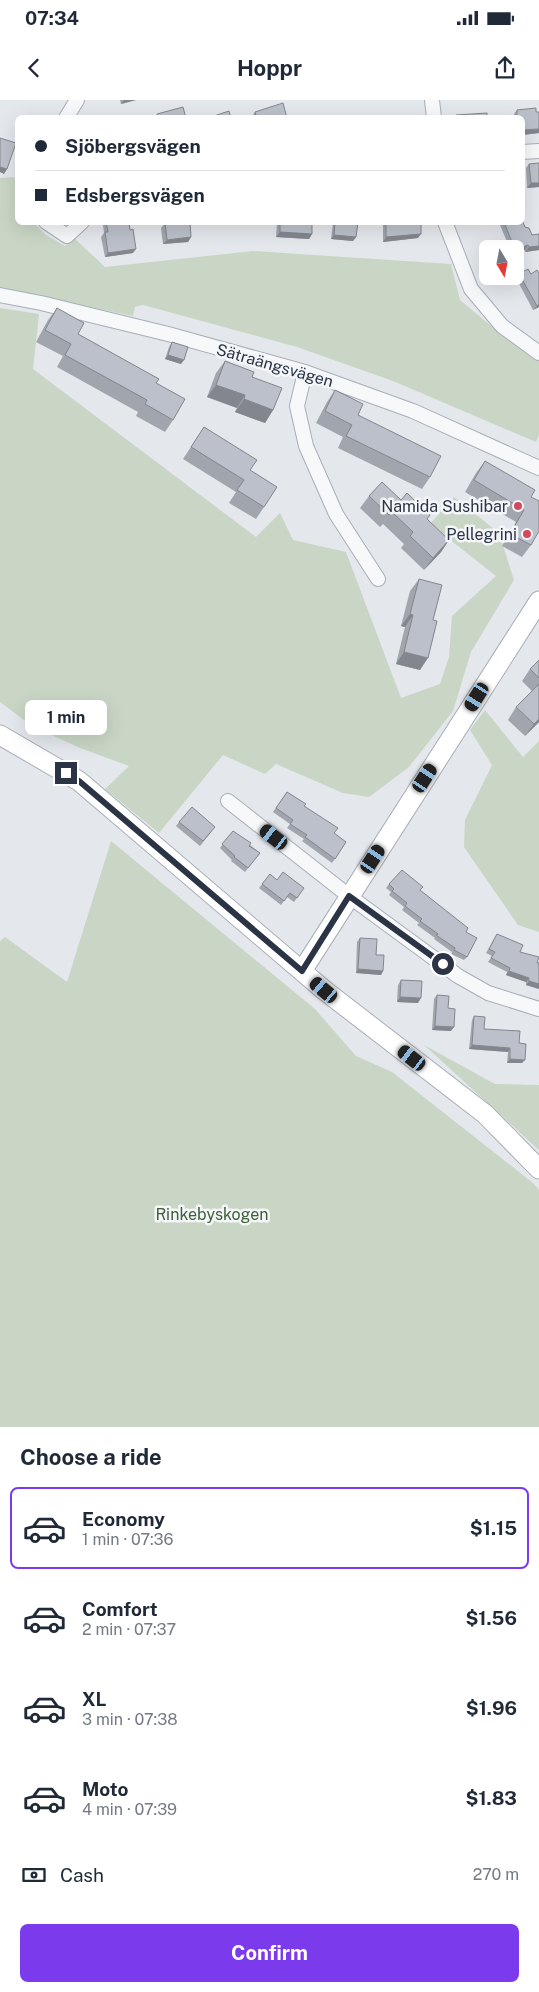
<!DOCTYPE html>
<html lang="en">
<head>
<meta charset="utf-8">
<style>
  :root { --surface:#fff; --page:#f6f6f7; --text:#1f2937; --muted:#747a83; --line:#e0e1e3; --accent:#7c3aed }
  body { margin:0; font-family:"Public Sans",sans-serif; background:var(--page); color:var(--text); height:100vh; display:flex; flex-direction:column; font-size:19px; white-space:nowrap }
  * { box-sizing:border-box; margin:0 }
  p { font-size:16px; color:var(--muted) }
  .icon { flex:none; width:28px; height:28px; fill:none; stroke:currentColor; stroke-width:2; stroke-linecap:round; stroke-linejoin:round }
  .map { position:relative; height:1327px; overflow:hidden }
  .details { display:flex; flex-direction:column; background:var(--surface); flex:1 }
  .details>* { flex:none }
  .guide { position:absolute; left:15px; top:15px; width:510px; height:110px; border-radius:8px; box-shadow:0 5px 20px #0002; display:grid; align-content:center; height:110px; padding:0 20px; background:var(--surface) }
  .needle { width:32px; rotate:170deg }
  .fabs { position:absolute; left:479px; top:140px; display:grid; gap:10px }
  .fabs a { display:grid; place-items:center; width:45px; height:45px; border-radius:8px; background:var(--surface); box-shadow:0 5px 20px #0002; font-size:25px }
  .end { position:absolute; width:22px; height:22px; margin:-11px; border:6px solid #2b3445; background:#fff; box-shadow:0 0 0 2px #fff }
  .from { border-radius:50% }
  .bubble { position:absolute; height:35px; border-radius:8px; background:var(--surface); box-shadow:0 5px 20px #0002; font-size:16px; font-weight:700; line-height:35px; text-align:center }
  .car { position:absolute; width:15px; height:30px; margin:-15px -8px; border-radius:6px; box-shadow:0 0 4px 1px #0007; background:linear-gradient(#222 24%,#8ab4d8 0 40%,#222 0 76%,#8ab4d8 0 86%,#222 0) }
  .guide b { display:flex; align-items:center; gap:18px; height:48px; font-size:19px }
  .guide b+b { border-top:1px solid var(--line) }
  .guide i { width:12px; height:12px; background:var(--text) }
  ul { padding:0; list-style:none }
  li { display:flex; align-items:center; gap:15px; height:82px; margin:0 10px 8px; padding:0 10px; border:2px solid transparent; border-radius:8px }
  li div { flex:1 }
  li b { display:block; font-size:19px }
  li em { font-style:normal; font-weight:700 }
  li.selected { border-color:var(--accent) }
  li>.icon { width:45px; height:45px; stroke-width:1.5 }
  h2 { padding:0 20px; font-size:22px; line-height:60px }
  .pay { display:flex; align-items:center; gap:12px; height:55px; padding:0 20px; font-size:19px }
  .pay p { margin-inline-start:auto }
  .action { display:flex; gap:10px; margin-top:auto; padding:10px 20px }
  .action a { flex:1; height:58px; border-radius:8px; background:var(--accent); color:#fff; font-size:20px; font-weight:700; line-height:58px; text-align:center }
  .status { display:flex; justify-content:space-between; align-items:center; height:35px; padding:0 25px; background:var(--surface); direction:ltr }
  .status svg { height:14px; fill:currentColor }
  header { display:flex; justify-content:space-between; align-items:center; height:65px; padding:0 20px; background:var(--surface); font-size:22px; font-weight:700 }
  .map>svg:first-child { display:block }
  .green { fill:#c9d6c5 }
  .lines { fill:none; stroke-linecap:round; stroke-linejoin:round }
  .street-casing { stroke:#a9aeb7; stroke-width:16 }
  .secondary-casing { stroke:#a9aeb7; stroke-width:21 }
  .street { stroke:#f7f8fa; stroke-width:14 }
  .secondary { stroke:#fff; stroke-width:19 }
  .wall { fill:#a1a5ae }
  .shaded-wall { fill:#83868d }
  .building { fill:#bbc0ca; stroke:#83868d }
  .route { stroke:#2b3445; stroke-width:6 }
  .poi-dot { fill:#d1495b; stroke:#f4f6f9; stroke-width:2 }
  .labels { text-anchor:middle; stroke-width:5; stroke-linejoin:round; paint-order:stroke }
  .street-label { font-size:16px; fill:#2b3445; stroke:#f4f6f9 }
  .poi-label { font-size:16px; fill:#2b3445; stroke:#f4f6f9; text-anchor:end }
  .park-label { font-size:16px; fill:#3f6138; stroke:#f4f6f9 }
</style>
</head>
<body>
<div class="status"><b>07:34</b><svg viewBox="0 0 49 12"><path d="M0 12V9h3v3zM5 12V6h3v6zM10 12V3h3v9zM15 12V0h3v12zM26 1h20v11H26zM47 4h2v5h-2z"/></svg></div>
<header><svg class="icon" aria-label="back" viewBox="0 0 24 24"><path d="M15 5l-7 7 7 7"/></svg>Hoppr<svg class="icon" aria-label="share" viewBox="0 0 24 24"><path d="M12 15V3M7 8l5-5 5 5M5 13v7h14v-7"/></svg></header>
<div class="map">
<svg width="539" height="1327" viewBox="0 0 539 1327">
  <rect width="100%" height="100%" fill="#e4e7ec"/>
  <g class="green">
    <path d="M17,77L18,122L34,123L46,135L65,146L74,138L105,167L253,151L451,164L460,200L508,240L539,261V335L536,342L393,281L297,247L143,205L135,207L133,216L0,188V78Z"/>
    <path d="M0,208L39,214L33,269L256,437L280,413L293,440L346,452L401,598L440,584L449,557L452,516L496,476L430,424L454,397L499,433L514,480L471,552L453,611L409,667L369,697L343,693L276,664L265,674L223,655L159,733L105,689L129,666L80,648L32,626L0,602Z"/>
    <path d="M485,610L523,657L539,641V832L518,825L464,747L465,720L492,665L470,630Z"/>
    <path d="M111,741L315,909L356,956L392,972L533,1083L539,1090V1327H0V841L5,837L67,882Z"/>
    <path d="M424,945L495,984L539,985V1050Z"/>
  </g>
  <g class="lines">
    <defs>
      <g id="street">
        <path d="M432,0L434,18"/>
        <path d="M66,18L77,0"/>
        <path d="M522,52L539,51"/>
        <path d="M46,122L67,136L82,122"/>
        <path d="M445,122L471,189L502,226L539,253"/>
        <path d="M0,195L41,203L168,234L305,272L413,311L539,368"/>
        <path d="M305,272L297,306L306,346L336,414L378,479"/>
        <path d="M228,701L349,796L458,876L488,893L539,909"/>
      </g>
      <g id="secondary">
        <path d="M0,635L79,681L324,890L485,1014L539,1069"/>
        <path d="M302,871L539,501"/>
      </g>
    </defs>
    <use href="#street" class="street-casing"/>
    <use href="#secondary" class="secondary-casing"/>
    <use href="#street" class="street"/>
    <use href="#secondary" class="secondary"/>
  </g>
  <g class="wall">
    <path d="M120,0H136L121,4Z"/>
    <path d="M517,10L539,12V33L522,35V18H514V14Z"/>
    <path d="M255,12L287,18H252V16Z"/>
    <path d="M529,64L539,87L527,88L526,68Z"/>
    <path d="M105,122H129L133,153L105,157L101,137L104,133L103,125Z"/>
    <path d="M277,122H312V134L309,139L276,137Z"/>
    <path d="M333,122H358L356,137L353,141L331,139Z"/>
    <path d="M384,122H421L418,138L383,142V125Z"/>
    <path d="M502,122H522L525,127L532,135L539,134V150L525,152V150L515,154V149H510L500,125Z"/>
    <path d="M165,123L191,137L188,142L163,144L161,128Z"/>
    <path d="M539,173V207L533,210L516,178L519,174Z"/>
    <path d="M57,208L78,234L156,283L173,320L165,332L136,316L138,312L57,267L63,256L36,242L48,220Z"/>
    <path d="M172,242L181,264L165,259L169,247Z"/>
    <path d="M225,261L252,277L273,310L265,323L235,312L237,308L207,297L216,273Z"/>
    <path d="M335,290L358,315L430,377L422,389L338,348L343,337L316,323L327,302Z"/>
    <path d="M204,327L250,370L264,407L256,419L229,403L236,392L183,359Z"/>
    <path d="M485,361L531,397V445L522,457L502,446L516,422L465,392L476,373Z"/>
    <path d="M369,396L401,400L449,440L441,452L424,470L401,448L404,444L383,424L380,427L360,408Z"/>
    <path d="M419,479L433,520L420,570L396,564L405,527L401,526L410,491Z"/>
    <path d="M539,560V622L525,636L508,620L516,607L532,591L522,581L530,569Z"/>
    <path d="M287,692L304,706L334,733L346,742L332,763L302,741L304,739L287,728L290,724L273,712Z"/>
    <path d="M179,722L212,731L200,746L176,726Z"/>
    <path d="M233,731L260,753L245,772L231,761L232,760L220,748Z"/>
    <path d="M270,774L277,780L304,788L294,802L287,797L281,805L259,788Z"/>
    <path d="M389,784L420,790L466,832L467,857L464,860L451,854L452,852L434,839L435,838L417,825L419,823L402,810L404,807L389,795L391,792L386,788Z"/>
    <path d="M497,834L520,852L539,863V889L526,885V882L506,875L507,872L488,862L492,856L486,853Z"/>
    <path d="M360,838L376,855L383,871L381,875L356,873L357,842Z"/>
    <path d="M401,880L418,903L397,902L398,885Z"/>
    <path d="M437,895L448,908L451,931L432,930L434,899Z"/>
    <path d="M474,916L484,929L519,943L522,963H507L508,952L469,949L472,920Z"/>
  </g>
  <g class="shaded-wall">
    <path d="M124,0H136L121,4Z"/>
    <path d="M539,29V33L522,35V30Z"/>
    <path d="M0,67L7,69L4,74L0,72Z"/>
    <path d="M531,83H539V87L527,88Z"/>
    <path d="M223,122H247L245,125H221Z"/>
    <path d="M280,132L312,134L309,139L276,137Z"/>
    <path d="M421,134L418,138L383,142L386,137Z"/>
    <path d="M334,135L356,137L353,141L331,139Z"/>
    <path d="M191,137L188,142L163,144L167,140Z"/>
    <path d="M528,145L525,150L515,154V150Z"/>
    <path d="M539,146V150L525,152L529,147Z"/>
    <path d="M136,149L133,153L105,157L108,153Z"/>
    <path d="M539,204V207L533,210Z"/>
    <path d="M168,255L184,260L181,264L165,259Z"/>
    <path d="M216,285L245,295L237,308L207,297Z"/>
    <path d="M244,299L273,310L265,323L235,312Z"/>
    <path d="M449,440L441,452L424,470L433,458Z"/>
    <path d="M410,514L413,515L405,527L401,526Z"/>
    <path d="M404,552L428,558L420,570L396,564Z"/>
    <path d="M539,619V622L525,636L534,624Z"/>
    <path d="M358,869L383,871L381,875L356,873Z"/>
    <path d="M509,871L529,878L526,882L506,875Z"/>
    <path d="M529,881L539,884V889L526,885Z"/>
    <path d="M400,897L421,898L418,903L397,902Z"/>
    <path d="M435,926L454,927L451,931L432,930Z"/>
    <path d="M472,945L510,948L508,952L469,949Z"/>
    <path d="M510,959L525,960L522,963H507Z"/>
  </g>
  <g class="building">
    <path d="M283,3L287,18H257L255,12Z"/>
    <path d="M183,7L186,18H158L157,14Z"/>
    <path d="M536,8V12H539V29L522,30V18H517V10Z"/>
    <path d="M229,11L231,18H208Z"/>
    <path d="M487,13V18H457L456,15Z"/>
    <path d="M0,38L16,43L7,69L0,67Z"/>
    <path d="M539,63V83H531L529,64Z"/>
    <path d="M522,120L525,127L529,128L532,135L539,134V146L529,147L528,145L515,150L504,122H522Z"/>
    <path d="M106,122H129L130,130L133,129L136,149L108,153L105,132H108Z"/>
    <path d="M170,122H190L191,137L167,140L165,123Z"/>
    <path d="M280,122H312V134L280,132Z"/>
    <path d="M335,122H358L356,137L334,135Z"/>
    <path d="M386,122H421V134L386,137Z"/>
    <path d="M528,169L531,174L537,170L539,173V204L537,206L519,174Z"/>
    <path d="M57,208L84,223L78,234L159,279L156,283L185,299L173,320L145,304L147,300L65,255L71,244L45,230Z"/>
    <path d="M172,242L188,247L184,260L168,255Z"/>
    <path d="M225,261L254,272L252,277L282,288L273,310L244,299L245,295L216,285Z"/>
    <path d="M335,290L363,304L358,315L441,356L430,377L346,336L352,325L325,311Z"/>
    <path d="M204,327L257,360L250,370L277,387L264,407L237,390L244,380L191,347Z"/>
    <path d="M485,361L535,390L531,397L539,401V431L531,445L510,434L524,410L474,380Z"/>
    <path d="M382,382L401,400L407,393L430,415L427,419L449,440L433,458L410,436L413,432L392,412L389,415L369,396Z"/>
    <path d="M419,479L442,485L433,520L437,521L428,558L404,552L413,515L410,514Z"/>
    <path d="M539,560V578L530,569Z"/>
    <path d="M539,584V619L534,624L516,607Z"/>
    <path d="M287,692L306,704L304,706L338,728L334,733L346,742L335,759L305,737L307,735L290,724L293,720L276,708Z"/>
    <path d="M192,707L215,727L203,741L179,722Z"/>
    <path d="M233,731L251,743L249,746L260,753L248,768L234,757L235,756L222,744Z"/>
    <path d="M402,770L423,787L420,790L468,828L466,832L477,838L467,857L454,850L455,848L436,835L438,834L420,821L422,819L405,806L407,803L392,791L394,789L389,784Z"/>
    <path d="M283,772L304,788L297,798L290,793L284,801L262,784L270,774L277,780Z"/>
    <path d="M497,834L523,845L520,852L539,857L537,863H539V884L529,881V878L509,871L510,868L491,858L495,852L489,849Z"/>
    <path d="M360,838L377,839L376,855H384L383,871L358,869Z"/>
    <path d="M401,880L422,881L421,898L400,897Z"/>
    <path d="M437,895L449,896L448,908L455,909L454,927L435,926Z"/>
    <path d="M474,916L485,917L484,929L520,931L519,943L526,944L525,960L510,959V948L472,945Z"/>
  </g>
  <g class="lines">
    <path class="route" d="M66,673L79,681L302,871L349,796L443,864"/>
  </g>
  <g class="poi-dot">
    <circle cx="518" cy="406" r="5"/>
    <circle cx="527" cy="434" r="5"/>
  </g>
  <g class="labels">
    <g class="street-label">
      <text transform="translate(275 265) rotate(16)" y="6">Sätraängsvägen</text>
    </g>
    <g class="poi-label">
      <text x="508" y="412">Namida Sushibar</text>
      <text x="517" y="440">Pellegrini</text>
    </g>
    <g class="park-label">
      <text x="212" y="1120">Rinkebyskogen</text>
    </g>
  </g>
</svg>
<div class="fabs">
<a><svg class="needle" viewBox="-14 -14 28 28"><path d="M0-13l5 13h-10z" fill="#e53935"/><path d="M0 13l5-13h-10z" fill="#747a83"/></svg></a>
</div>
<i class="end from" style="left:443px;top:864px"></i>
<i class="end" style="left:66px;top:673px"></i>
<div class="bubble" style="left:25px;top:600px;width:82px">1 min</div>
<i class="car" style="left:477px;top:597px;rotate:212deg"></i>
<i class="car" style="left:425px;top:678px;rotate:33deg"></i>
<i class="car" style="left:274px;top:737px;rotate:308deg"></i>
<i class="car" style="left:373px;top:759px;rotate:33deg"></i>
<i class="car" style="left:324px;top:890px;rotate:310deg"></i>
<i class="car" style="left:412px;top:958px;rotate:308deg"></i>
<div class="guide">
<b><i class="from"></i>Sjöbergsvägen</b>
<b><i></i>Edsbergsvägen</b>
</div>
</div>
<section class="details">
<h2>Choose a ride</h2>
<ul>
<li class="selected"><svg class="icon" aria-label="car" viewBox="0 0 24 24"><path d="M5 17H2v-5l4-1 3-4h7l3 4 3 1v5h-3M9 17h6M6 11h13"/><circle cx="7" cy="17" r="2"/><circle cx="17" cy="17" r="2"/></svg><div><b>Economy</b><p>1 min · 07:36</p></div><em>$1.15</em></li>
<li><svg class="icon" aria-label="car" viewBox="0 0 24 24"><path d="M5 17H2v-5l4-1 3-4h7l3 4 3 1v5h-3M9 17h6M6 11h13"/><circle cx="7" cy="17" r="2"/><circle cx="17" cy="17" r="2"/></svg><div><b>Comfort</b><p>2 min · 07:37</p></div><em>$1.56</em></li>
<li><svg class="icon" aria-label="car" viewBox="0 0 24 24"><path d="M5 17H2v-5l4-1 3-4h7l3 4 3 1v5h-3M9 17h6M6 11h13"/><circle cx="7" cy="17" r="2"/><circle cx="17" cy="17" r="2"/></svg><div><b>XL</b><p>3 min · 07:38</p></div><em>$1.96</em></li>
<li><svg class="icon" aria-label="car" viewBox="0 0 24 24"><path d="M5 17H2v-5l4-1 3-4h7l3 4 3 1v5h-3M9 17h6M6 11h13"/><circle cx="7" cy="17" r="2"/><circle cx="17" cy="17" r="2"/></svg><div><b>Moto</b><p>4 min · 07:39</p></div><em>$1.83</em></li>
</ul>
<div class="pay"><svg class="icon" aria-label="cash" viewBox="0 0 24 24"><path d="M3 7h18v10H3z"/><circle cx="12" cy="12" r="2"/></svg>Cash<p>270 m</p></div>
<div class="action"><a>Confirm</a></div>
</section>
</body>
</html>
